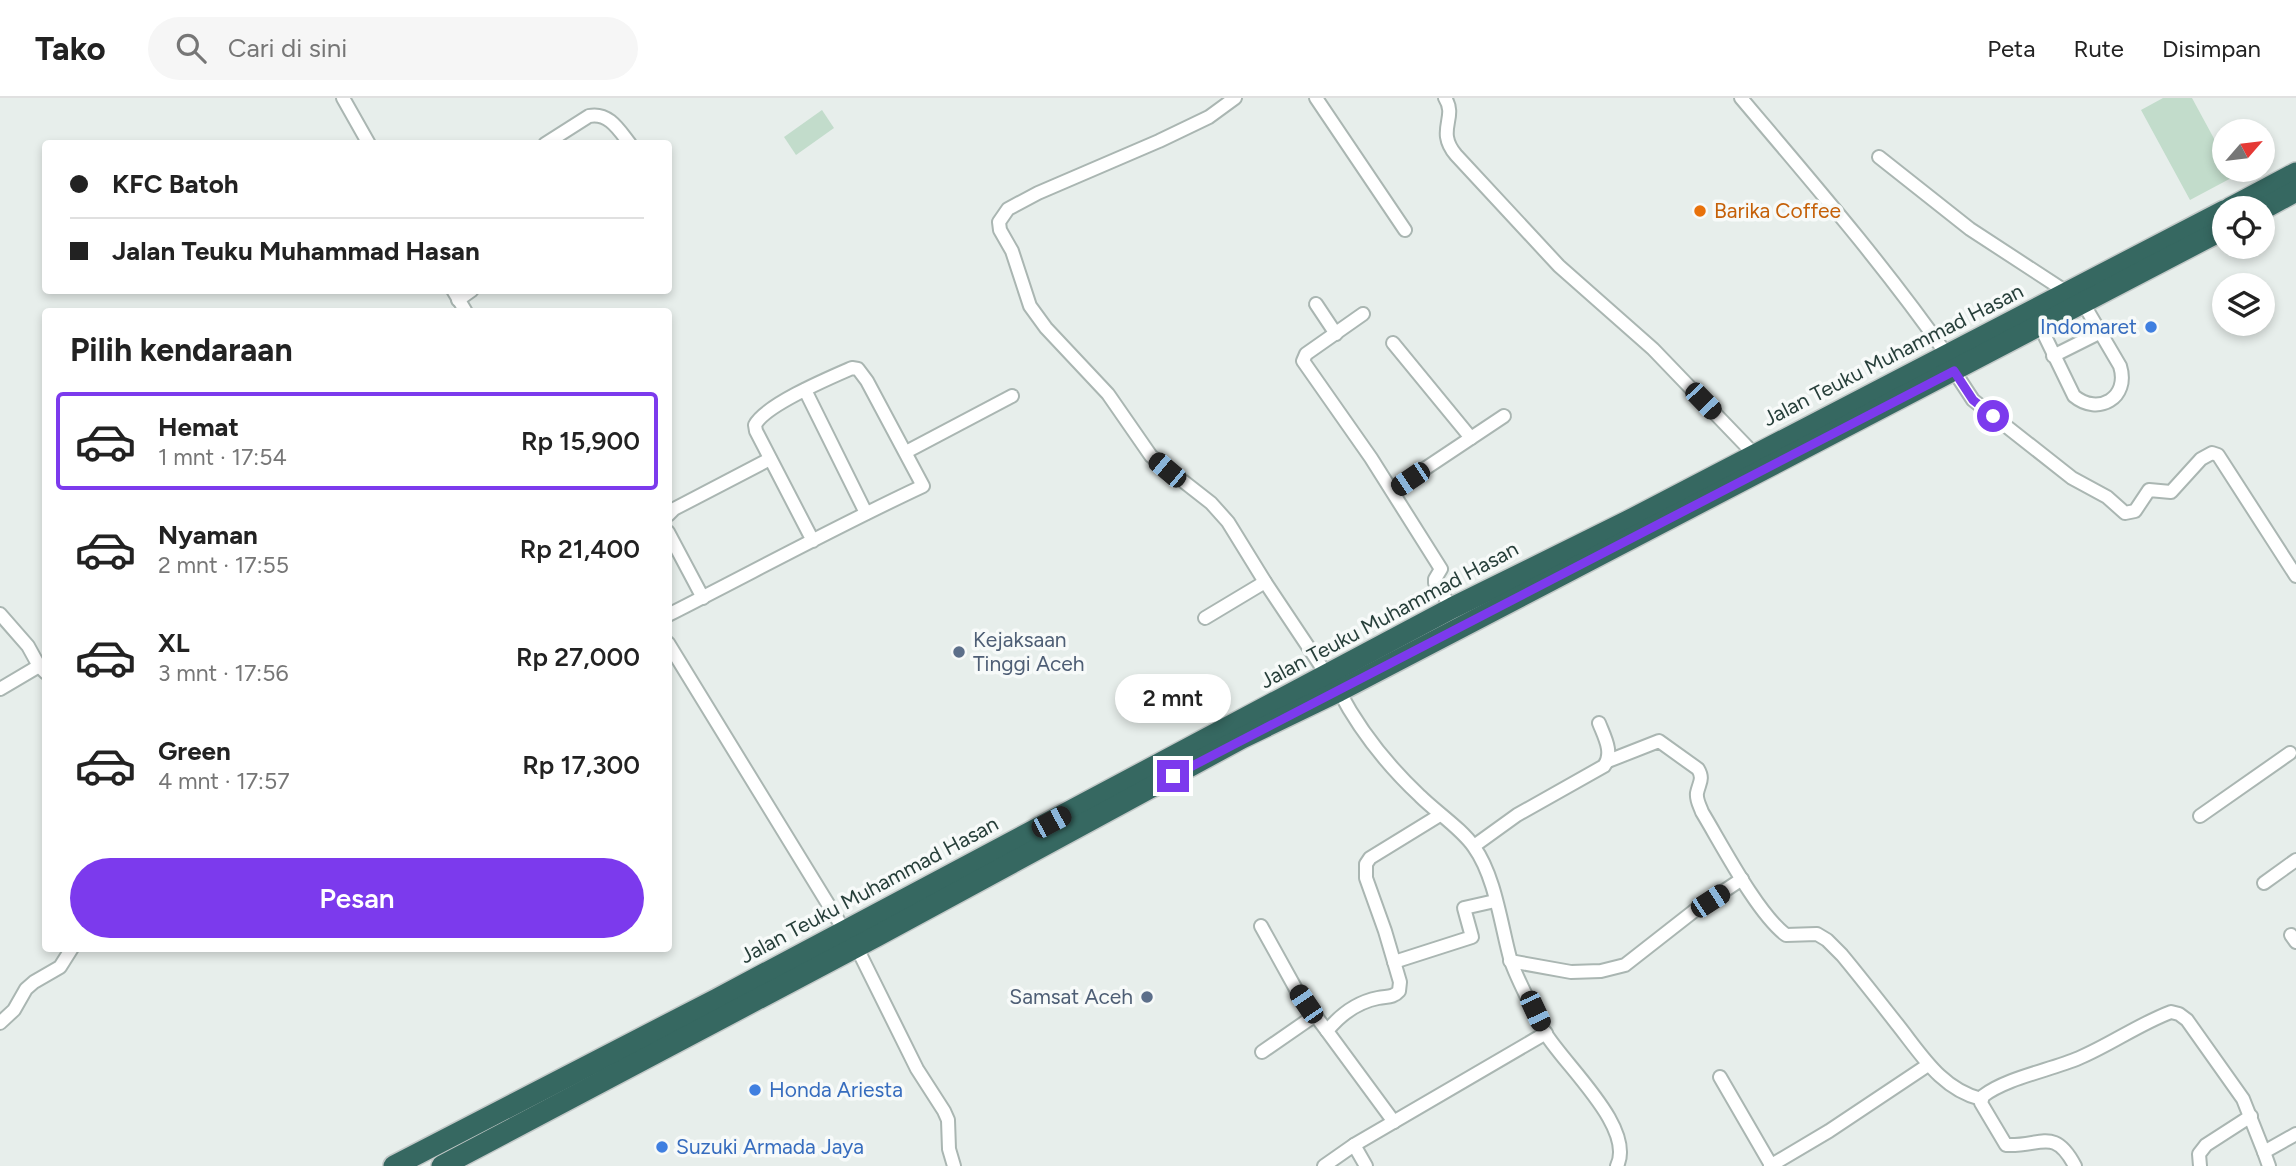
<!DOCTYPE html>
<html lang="id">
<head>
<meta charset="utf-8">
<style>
  :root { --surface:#fff; --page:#f6f6f6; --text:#222; --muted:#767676; --line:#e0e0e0; --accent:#7c3aed }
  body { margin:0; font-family:Figtree,sans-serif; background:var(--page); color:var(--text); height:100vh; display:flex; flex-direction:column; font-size:26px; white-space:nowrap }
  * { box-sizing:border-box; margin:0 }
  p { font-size:23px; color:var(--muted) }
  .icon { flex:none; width:38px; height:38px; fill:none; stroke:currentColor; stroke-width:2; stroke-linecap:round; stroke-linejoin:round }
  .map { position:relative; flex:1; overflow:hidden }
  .panel { position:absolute; left:42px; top:210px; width:630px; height:644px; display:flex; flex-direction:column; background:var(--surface); border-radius:7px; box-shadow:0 4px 10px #0003 }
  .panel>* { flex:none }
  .hud { position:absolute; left:42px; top:42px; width:630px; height:154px; border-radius:7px; box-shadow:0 4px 10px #0003; display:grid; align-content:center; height:154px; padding:0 28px; background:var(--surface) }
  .needle { width:46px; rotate:62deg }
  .buttons { position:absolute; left:2212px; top:21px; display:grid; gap:14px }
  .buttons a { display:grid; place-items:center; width:63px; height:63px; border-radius:50%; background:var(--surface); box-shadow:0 4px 10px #0003; font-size:35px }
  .end { position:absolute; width:32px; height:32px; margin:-16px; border:9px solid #7c3aed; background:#fff; box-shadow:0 0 0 4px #fff }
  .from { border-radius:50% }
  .bubble { position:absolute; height:49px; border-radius:24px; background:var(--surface); box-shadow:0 4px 10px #0003; font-size:23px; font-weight:600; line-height:49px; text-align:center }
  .car { position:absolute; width:21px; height:42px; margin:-21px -10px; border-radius:9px; box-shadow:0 0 5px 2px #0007; background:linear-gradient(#222 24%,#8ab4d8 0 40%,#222 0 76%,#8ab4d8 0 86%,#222 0) }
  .hud b { display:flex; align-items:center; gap:24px; height:66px; font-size:26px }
  .hud b+b { border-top:2px solid var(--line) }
  .hud i { width:18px; height:18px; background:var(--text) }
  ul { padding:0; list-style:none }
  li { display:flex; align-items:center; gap:21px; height:98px; margin:0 14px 10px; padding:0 14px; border:4px solid transparent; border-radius:7px }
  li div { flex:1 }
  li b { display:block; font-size:26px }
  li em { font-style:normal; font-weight:600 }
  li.selected { border-color:var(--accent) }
  li>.icon { width:63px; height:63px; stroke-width:1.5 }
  h2 { padding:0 28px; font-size:32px; line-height:84px }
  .action { display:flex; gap:14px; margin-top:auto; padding:14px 28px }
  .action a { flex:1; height:80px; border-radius:42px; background:var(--accent); color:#fff; font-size:28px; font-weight:600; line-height:80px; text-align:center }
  header { display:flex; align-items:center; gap:42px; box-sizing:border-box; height:98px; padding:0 35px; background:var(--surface); border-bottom:2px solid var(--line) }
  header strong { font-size:33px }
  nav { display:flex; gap:38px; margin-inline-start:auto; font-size:24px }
  .search { width:490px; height:63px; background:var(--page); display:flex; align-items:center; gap:18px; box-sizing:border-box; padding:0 24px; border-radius:38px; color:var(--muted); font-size:26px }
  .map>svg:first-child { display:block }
  .green { fill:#c2dccb }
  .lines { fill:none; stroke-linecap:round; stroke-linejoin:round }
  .street-casing { stroke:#aab6b2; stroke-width:16 }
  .highway-casing { stroke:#c3c9c8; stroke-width:24 }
  .street { stroke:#fff; stroke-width:12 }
  .highway { stroke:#366861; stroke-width:21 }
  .route { stroke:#7c3aed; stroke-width:9 }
  .food-dot { fill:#e8710a; stroke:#f7faf9; stroke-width:2.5 }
  .shop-dot { fill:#3f7fe0; stroke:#f7faf9; stroke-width:2.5 }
  .service-dot { fill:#5c6f8a; stroke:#f7faf9; stroke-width:2.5 }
  .labels { text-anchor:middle; stroke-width:7; stroke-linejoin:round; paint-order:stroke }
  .food-label { font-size:21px; fill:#c56008; stroke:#f7faf9; text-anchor:start }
  .shop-label { font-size:21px; fill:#366cbe; stroke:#f7faf9; text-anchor:start }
  .street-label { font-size:21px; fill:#273f3a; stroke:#f7faf9 }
  .service-label { font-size:21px; fill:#4e5e75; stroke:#f7faf9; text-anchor:start }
</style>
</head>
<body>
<header>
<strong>Tako</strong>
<div class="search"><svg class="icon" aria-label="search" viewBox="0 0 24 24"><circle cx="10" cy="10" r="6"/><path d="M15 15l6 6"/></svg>Cari di sini</div>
<nav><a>Peta</a><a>Rute</a><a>Disimpan</a></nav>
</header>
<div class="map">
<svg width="2296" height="1068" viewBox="0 0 2296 1068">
  <rect width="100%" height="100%" fill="#e7eeeb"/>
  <g class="green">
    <path d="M2163,0H2192L2224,59V72H2231L2235,78L2190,102L2141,12Z"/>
    <path d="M822,12L834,30L796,57L784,39Z"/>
  </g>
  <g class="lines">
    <defs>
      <g id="street">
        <path d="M343,0L369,46"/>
        <path d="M1235,0L1209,19L1159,43L1038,95L1008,111L999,124L1000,132L1012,153L1030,208L1046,230L1108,296L1151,358L1211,405L1228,424L1265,484L1327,577"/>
        <path d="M1316,0L1405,132"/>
        <path d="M1445,0C1458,20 1435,32 1456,57L1559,168L1653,251L1754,356"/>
        <path d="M1741,0C1812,84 1884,167 1947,257"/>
        <path d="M545,46L589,18C609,14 619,32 630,46"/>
        <path d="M1879,59L1970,131L2068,195"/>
        <path d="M453,192L466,214"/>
        <path d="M458,202L472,192"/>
        <path d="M1316,206L1336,236"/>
        <path d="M1363,216L1306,256L1303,263L1371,360L1441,471L1435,481V485L1452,510"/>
        <path d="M2040,228L2074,298C2098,318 2130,300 2120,268L2083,205"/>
        <path d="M1393,245L1471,340"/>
        <path d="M2053,258L2101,234"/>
        <path d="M1954,273L1973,302L2072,380L2107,399L2125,415L2135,413L2149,392L2171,394L2201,361L2212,355L2218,357L2296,478"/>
        <path d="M805,292L866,415"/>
        <path d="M906,354L1012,298"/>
        <path d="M1393,392L1504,318"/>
        <path d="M668,417L674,411L770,361"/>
        <path d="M668,434L703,500"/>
        <path d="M0,516L28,548L39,568"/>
        <path d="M668,517C753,474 837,428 923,388L867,283L858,271L852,270C829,280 765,307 755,327L756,333L813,443"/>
        <path d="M1205,520L1265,484"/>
        <path d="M668,545L844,832"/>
        <path d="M0,591L39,568L46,575"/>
        <path d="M1339,593C1360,633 1387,667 1420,698C1436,714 1462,731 1474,749C1495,778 1501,827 1510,860C1515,878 1535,915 1544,933C1562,965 1636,1029 1617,1068"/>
        <path d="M1608,663L1659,643L1698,671C1704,681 1699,685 1697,695C1696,702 1700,708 1702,714C1722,747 1757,815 1786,837L1817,836L1827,842L1842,857C1861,880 1879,903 1897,926C1921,956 1941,991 1981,1001"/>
        <path d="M2200,718L2290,655"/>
        <path d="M1474,748L1517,717L1604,668C1614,655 1604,638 1599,625"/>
        <path d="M2264,785L2296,762"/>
        <path d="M1261,828L1297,893L1327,933"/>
        <path d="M2291,837L2296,844"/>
        <path d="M856,848L917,971L944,1013L948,1022L949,1051L954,1068"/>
        <path d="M1510,863L1571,874L1601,873L1625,867L1694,813L1742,781"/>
        <path d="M1394,864L1472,839L1464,810L1495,803"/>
        <path d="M0,925L14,912L26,891L34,884L60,869L72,850"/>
        <path d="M1262,954L1314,918"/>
        <path d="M1720,979L1771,1067"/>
        <path d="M1394,1024L1327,933C1340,917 1358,904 1378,900C1387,898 1393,900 1399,893L1400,884L1385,833L1366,780V766L1370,760L1440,717"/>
        <path d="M1354,1047L1366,1068"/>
        <path d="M2264,1054L2269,1068"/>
        <path d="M1324,1068L1354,1047L1546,935"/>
        <path d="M1770,1068L1829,1033L1928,967"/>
        <path d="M2075,1068C2054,1028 2041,1049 2006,1047L1981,1005L1983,998C2006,980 2051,972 2079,960C2110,947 2139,926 2171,914L2179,916L2187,922L2243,1001L2264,1054L2296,1036"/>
        <path d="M2200,1068L2199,1056L2206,1047L2251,1018"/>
      </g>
      <g id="highway">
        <path d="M2230,110L2296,75"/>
        <path d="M2263,111L2296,93"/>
        <path d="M394,1068L717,901L1452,510L1628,423L2224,113"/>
        <path d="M442,1068L877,838L1242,640L1339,593L2224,131"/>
      </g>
    </defs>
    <use href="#street" class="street-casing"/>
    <use href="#highway" class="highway-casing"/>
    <use href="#street" class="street"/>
    <use href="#highway" class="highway"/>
  </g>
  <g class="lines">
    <path class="route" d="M1173,678L1954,273L1973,302L1993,318"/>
  </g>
  <circle class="food-dot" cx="1700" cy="113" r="7"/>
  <g class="shop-dot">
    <circle cx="2151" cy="229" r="7"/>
    <circle cx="755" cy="992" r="7"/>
    <circle cx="662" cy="1049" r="7"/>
  </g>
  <g class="service-dot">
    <circle cx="959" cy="554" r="7"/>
    <circle cx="1147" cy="899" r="7"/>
  </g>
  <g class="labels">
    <g class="food-label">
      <text x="1714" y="120">Barika Coffee</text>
    </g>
    <g class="shop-label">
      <text x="2137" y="236" text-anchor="end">Indomaret</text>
      <text x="769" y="999">Honda Ariesta</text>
      <text x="676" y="1056">Suzuki Armada Jaya</text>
    </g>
    <g class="street-label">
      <text transform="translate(1893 257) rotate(-27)" y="7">Jalan Teuku Muhammad Hasan</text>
      <text transform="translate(1389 517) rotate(-28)" y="7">Jalan Teuku Muhammad Hasan</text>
      <text transform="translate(869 792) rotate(-28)" y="7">Jalan Teuku Muhammad Hasan</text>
    </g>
    <g class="service-label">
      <text x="973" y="549">Kejaksaan<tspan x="973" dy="24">Tinggi Aceh</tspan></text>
      <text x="1133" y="906" text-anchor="end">Samsat Aceh</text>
    </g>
  </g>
</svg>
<div class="buttons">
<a><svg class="needle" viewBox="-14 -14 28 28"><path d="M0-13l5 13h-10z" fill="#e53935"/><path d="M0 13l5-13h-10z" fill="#767676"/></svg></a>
<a><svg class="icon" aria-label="locate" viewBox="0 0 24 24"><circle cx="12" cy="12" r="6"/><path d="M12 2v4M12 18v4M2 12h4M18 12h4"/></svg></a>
<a><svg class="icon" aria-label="layers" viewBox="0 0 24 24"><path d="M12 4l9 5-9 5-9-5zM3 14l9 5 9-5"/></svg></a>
</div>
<i class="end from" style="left:1993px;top:318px"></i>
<i class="end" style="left:1173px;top:678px"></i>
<div class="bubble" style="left:1115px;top:576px;width:116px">2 mnt</div>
<i class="car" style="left:1703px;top:303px;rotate:136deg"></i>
<i class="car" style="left:1167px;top:372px;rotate:310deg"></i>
<i class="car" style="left:1410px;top:381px;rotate:236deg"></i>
<i class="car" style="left:1051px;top:724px;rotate:62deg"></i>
<i class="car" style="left:1710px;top:803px;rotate:57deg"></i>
<i class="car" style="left:1306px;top:906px;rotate:326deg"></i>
<i class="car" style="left:1535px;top:913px;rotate:155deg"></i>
<div class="hud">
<b><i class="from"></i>KFC Batoh</b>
<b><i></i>Jalan Teuku Muhammad Hasan</b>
</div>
<section class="panel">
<h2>Pilih kendaraan</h2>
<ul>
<li class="selected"><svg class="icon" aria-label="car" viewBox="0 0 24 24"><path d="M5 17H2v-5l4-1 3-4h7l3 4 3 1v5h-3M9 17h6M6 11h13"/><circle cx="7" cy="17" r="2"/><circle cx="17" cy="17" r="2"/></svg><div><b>Hemat</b><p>1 mnt · 17:54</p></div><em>Rp 15,900</em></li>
<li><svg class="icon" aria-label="car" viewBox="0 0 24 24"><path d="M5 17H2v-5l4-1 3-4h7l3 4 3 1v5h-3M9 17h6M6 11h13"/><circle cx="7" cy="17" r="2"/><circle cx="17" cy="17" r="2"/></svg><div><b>Nyaman</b><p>2 mnt · 17:55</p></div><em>Rp 21,400</em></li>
<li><svg class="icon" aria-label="car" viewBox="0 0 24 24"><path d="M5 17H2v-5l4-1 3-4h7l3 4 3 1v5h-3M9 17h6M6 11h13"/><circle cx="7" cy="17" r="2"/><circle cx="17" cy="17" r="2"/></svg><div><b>XL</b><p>3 mnt · 17:56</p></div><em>Rp 27,000</em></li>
<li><svg class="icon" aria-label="car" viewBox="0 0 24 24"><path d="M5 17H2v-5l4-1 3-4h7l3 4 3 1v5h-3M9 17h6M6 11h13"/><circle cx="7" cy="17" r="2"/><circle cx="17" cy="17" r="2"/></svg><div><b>Green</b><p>4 mnt · 17:57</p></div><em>Rp 17,300</em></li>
</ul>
<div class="action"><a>Pesan</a></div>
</section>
</div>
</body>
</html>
